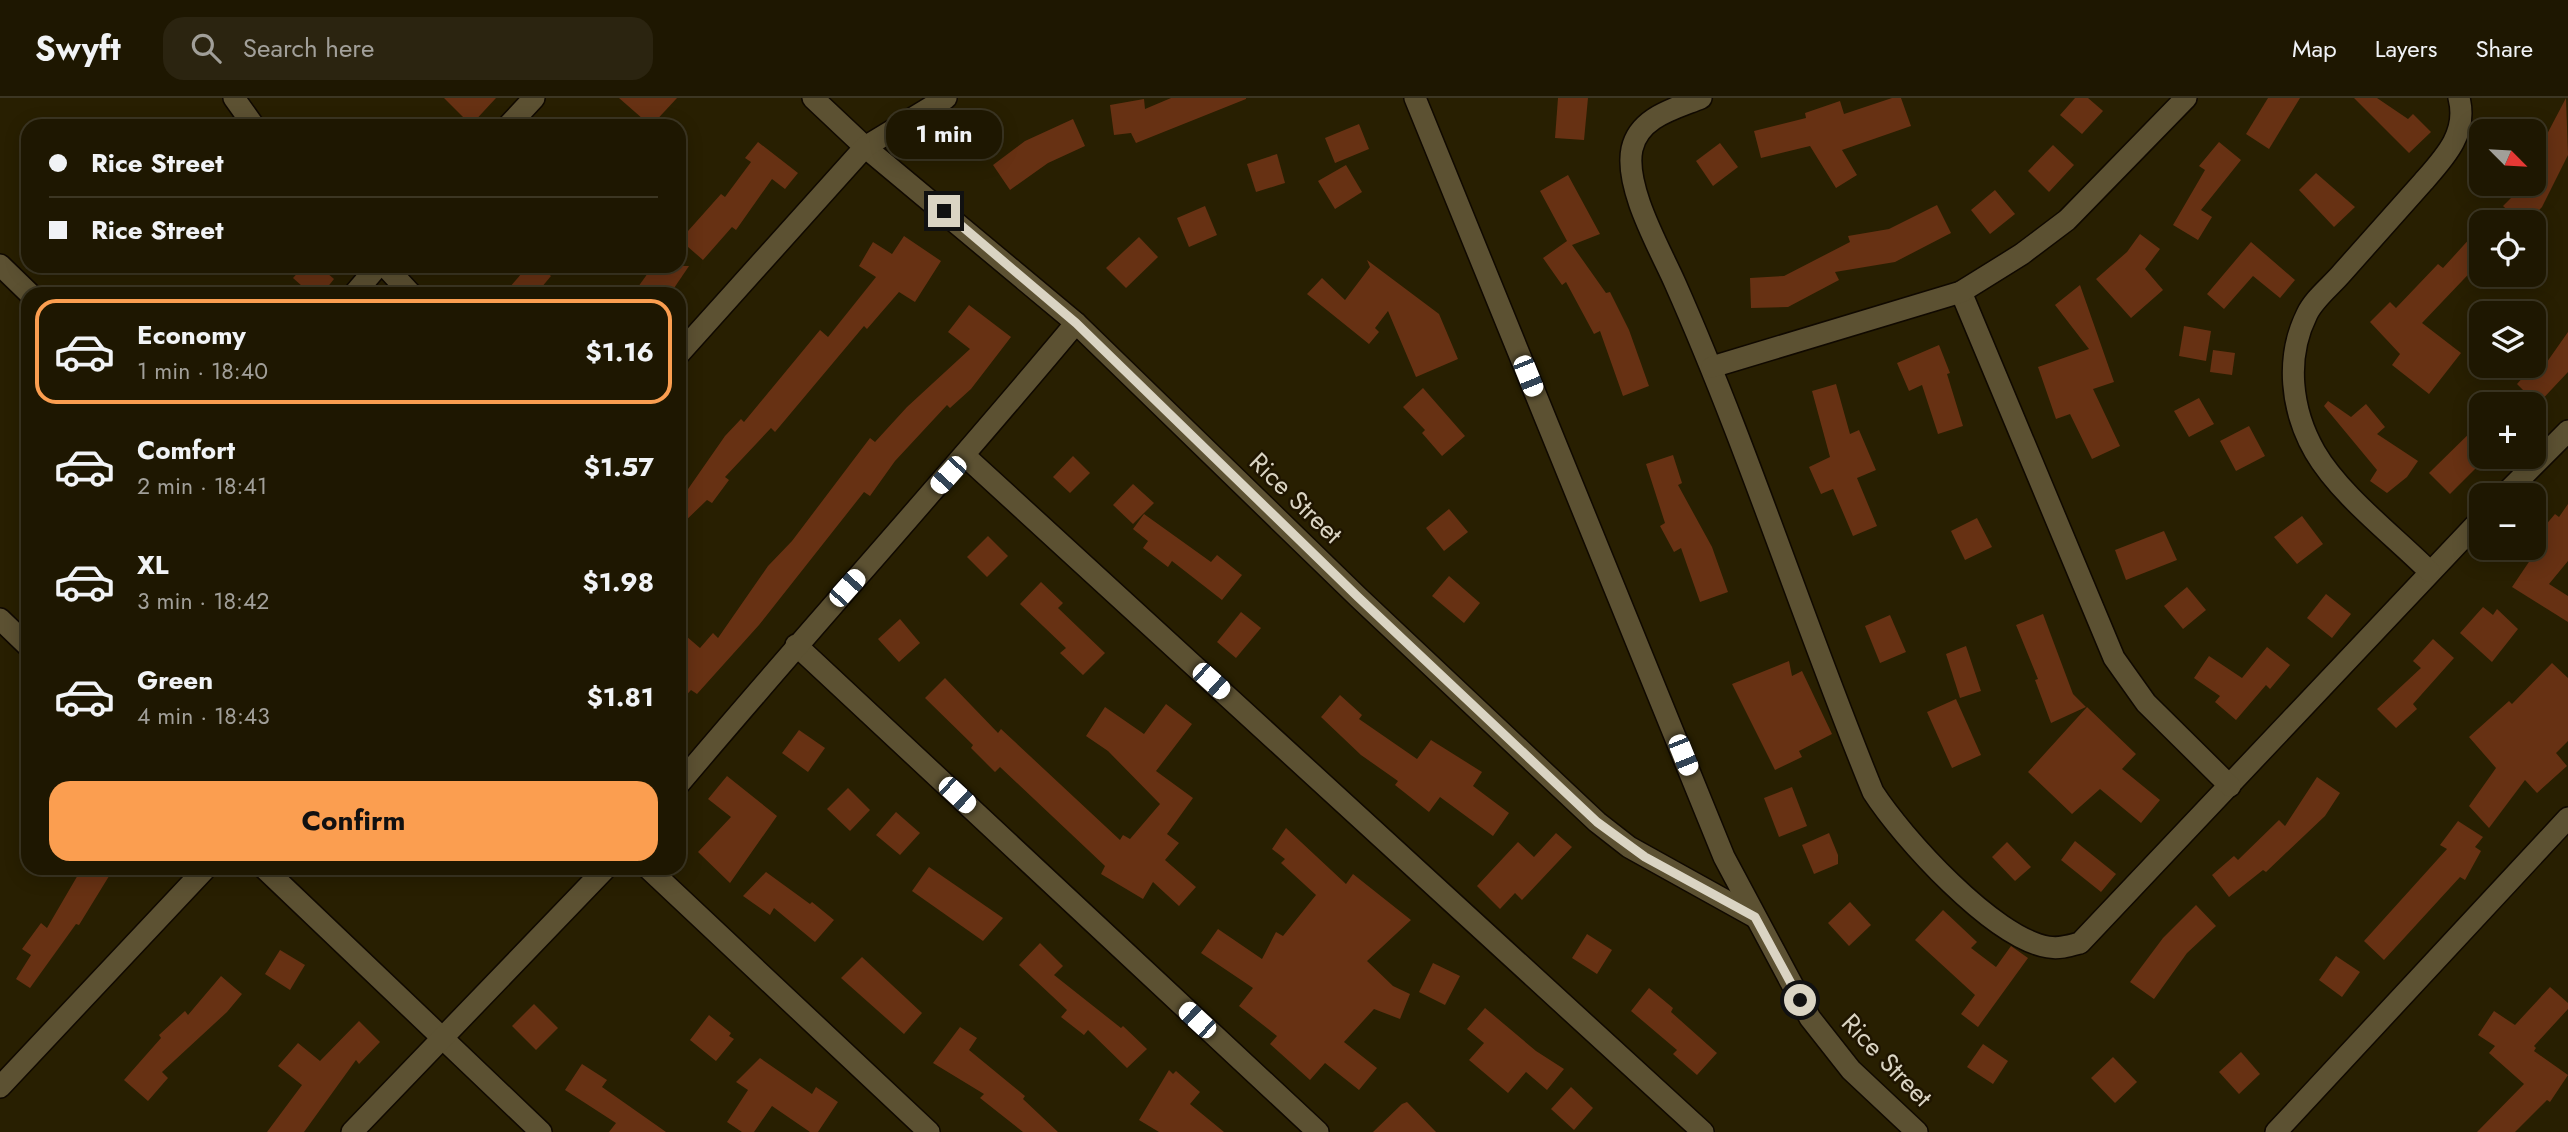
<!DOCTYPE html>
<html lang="en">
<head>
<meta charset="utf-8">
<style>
  :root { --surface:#1e1701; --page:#2b2410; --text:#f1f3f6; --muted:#a19f99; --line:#3c3623; --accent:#fb9e50 }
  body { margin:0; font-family:Jost,sans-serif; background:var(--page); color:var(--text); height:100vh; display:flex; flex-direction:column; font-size:26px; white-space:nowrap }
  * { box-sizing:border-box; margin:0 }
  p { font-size:23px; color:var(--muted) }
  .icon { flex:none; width:38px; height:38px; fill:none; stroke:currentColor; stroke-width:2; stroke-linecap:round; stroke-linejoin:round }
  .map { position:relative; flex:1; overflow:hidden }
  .panel { position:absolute; left:21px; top:189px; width:665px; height:588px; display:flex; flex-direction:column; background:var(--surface); border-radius:21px; box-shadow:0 4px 18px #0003,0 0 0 2px var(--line) }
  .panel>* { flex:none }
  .guide { position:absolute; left:21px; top:21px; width:665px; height:154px; border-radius:21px; box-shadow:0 4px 18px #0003,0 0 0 2px var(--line); display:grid; align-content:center; height:154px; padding:0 28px; background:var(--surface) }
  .needle { width:46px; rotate:114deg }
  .buttons { position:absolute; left:2469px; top:21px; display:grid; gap:14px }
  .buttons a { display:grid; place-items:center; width:77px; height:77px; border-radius:14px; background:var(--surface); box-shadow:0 4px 18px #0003,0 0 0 2px var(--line); font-size:35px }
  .end { position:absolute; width:32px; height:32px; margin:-16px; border:9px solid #dad4c3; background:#111; box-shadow:0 0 0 4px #111 }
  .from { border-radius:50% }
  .bubble { position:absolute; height:49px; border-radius:21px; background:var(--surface); box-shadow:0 4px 18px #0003,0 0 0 2px var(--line); font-size:23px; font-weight:700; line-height:49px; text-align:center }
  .car { position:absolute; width:21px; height:42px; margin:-21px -10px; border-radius:9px; box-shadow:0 0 5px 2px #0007; background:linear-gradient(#fff 24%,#345 0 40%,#fff 0 76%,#345 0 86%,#fff 0) }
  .guide b { display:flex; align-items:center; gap:24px; height:66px; font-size:26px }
  .guide b+b { border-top:2px solid var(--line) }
  .guide i { width:18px; height:18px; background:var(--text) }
  ul { padding:12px 0 0; list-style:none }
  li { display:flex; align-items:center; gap:21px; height:105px; margin:0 14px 10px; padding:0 14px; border:4px solid transparent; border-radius:21px }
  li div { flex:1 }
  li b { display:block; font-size:26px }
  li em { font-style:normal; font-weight:700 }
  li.on { border-color:var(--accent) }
  li>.icon { width:63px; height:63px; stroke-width:1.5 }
  .cta { display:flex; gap:14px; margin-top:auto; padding:14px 28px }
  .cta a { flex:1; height:80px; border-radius:21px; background:var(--accent); color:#111; font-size:28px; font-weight:700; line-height:80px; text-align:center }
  header { display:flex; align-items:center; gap:42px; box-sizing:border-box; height:98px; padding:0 35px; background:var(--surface); border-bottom:2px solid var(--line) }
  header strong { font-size:33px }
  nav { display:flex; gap:38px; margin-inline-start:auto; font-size:24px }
  .search { width:490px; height:63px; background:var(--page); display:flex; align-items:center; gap:18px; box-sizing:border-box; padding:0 24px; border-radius:21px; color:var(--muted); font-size:26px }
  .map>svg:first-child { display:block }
  .building { fill:#673113 }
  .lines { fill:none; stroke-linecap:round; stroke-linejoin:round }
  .minor-casing { stroke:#100900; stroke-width:24 }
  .tertiary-casing { stroke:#100900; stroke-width:24 }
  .minor { stroke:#5c5132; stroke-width:21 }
  .tertiary { stroke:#5c5132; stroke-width:21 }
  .route { stroke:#dad4c3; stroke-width:9 }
  .labels { text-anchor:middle; stroke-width:5; stroke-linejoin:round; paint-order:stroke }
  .street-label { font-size:26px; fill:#dad4c3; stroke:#1f1500 }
</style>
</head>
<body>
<header>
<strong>Swyft</strong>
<div class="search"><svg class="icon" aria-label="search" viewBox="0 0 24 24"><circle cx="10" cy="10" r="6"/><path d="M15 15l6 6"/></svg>Search here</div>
<nav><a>Map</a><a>Layers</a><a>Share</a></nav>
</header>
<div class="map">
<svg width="2568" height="1034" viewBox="0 0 2568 1034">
  <rect width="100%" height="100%" fill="#281f01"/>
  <g class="building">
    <path d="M444,0H496L471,27Z"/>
    <path d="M619,0H677L651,28Z"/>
    <path d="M1171,0H1246V1L1136,45L1131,35L1114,37L1110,7L1144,1L1145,11Z"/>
    <path d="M1558,0H1588L1584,42L1555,40Z"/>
    <path d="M1892,0H1901L1911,28L1842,52L1857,77L1836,90L1810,48L1761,60L1754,33L1806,20L1805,15L1840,3L1844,16Z"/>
    <path d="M2075,0H2088L2103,13L2082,36L2060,17Z"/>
    <path d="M2268,0H2300L2269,51L2246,36Z"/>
    <path d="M2354,0H2377L2408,21L2413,16L2431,34L2409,55Z"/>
    <path d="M2566,0L2568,57L2542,109L2528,124H2520L2503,108L2525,86H2534V61Z"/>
    <path d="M1073,21L1085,48L1048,65L1010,92L993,67L1025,43Z"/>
    <path d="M1359,26L1369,51L1335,65L1325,40Z"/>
    <path d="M758,44L798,75L785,91L772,81L736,132L732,129L703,162L680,142L721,96L725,99L751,64L745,60Z"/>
    <path d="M2219,44L2241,62L2201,112L2212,119L2198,142L2173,127L2205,72L2199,68Z"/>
    <path d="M1720,45L1738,69L1713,88L1696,63Z"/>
    <path d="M2053,47L2074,67L2049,94L2028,73Z"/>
    <path d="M1277,56L1285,85L1256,94L1247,66Z"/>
    <path d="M1346,67L1362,94L1335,111L1318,83Z"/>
    <path d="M2316,75L2355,109L2334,129L2299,92Z"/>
    <path d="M1568,77L1600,136L1572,147L1606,195L1610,194L1629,232L1649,288L1623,298L1600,233L1594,236L1566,184L1562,187L1543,160L1567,143L1540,93Z"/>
    <path d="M1995,92L2015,116L1990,136L1971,112Z"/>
    <path d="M1937,107L1951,135L1895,164L1835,174L1839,182L1788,209L1751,210L1750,180L1784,178L1850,144L1848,138L1889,131Z"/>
    <path d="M1205,108L1217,137L1189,149L1177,120Z"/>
    <path d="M2482,127V162L2422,225L2461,255L2429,296L2392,267L2400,256L2370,224L2390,204L2396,210L2438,166L2443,170Z"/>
    <path d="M2140,136L2160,151L2145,171L2163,192L2131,220L2096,181L2127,154Z"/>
    <path d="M904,138L941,163L915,204L899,194L867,231L864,228L775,334L771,330L725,379L729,382L712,405L707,402L679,429V404L725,338L741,321L744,324L820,232L828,239L876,179L859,168L873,144L892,156Z"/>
    <path d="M1139,139L1158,159L1126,190L1106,170Z"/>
    <path d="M2251,144L2295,182L2280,200L2253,178L2224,211L2207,196Z"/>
    <path d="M1367,162L1439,216L1458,261L1416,279L1388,213L1375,230L1379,234L1369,246L1307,196L1322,180L1345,202L1370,169Z"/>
    <path d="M304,168H319L334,181L322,196H311L293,180Z"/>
    <path d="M528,168H539L551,178L536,196H504Z"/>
    <path d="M653,168H689L670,196H633Z"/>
    <path d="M2080,187L2114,284L2093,291L2120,348L2092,361L2070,316L2056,321L2038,269L2089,251L2055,207Z"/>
    <path d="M969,207L1011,239L971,291L950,310L947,307L895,363L870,398L864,394L759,527L697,596L691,592L679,605V532L700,550L713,535L718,540L768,468L792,443L870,340L875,344L907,309L970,251L948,234Z"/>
    <path d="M2184,228L2211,233L2206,263L2179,258Z"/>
    <path d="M2568,234V274L2534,310V306H2516L2525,294L2517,286L2536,265L2542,271Z"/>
    <path d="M1939,247L1950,275L1947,276L1963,328L1938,336L1922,287L1909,293L1897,265Z"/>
    <path d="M2213,252L2235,255L2232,277L2210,274Z"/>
    <path d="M1836,286L1850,336L1859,332L1876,372L1857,380L1877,428L1853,438L1833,391L1821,396L1809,369L1830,359L1812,293Z"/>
    <path d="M1423,290L1465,338L1442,358L1422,335L1425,332L1403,309Z"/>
    <path d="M2199,300L2214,326L2189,339L2174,313Z"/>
    <path d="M2328,303L2351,319L2366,306L2385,329L2377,336L2418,363L2407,379L2387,395L2370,383L2377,372L2324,308Z"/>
    <path d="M2482,323V364L2450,396L2429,375Z"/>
    <path d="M2249,328L2265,358L2236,373L2220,343Z"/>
    <path d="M1673,357L1682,385L1678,387L1712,449L1728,494L1700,504L1681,450L1674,454L1660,428L1665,425L1646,366Z"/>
    <path d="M1073,358L1090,375L1070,395L1053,379Z"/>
    <path d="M1133,386L1154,405L1133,426L1113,407Z"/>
    <path d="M2568,406V463L2549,486L2568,498V524L2512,489L2545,440L2539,435L2555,416L2559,419Z"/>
    <path d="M1449,411L1468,434L1444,453L1426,430Z"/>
    <path d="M1144,416L1211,464L1217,457L1242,477L1222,502L1172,463L1168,469L1143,450L1148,443L1133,431Z"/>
    <path d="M2302,418L2323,446L2297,466L2274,439Z"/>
    <path d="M1977,420L1992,449L1965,462L1951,433Z"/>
    <path d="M2164,433L2177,462L2126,482L2115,452Z"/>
    <path d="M988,438L1008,458L987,479L967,459Z"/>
    <path d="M1449,478L1480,505L1464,525L1432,498Z"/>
    <path d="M1041,484L1063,505L1058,510L1105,555L1083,577L1060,555L1066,550L1020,506Z"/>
    <path d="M2187,489L2206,512L2183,531L2164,508Z"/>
    <path d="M2326,496L2351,516L2332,540L2307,520Z"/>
    <path d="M2483,509L2493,517L2497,511L2518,531L2492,564L2460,535Z"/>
    <path d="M1241,514L1261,530L1236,560L1217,544Z"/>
    <path d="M2043,516L2073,596L2086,609L2051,625L2035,582L2038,581L2016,527Z"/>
    <path d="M1890,517L1906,554L1880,565L1865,528Z"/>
    <path d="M900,521L920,545L899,564L878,541Z"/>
    <path d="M2433,541L2454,560L2413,606L2417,611L2396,630L2377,611L2421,570L2413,563Z"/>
    <path d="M1966,548L1981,593L1960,600L1946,556Z"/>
    <path d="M2267,549L2290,567L2270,591L2266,587L2236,622L2215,604L2220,598L2194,580L2209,558L2242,580Z"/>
    <path d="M1789,563L1792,578L1802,573L1832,636L1799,653L1802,659L1775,672L1732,586Z"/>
    <path d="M2552,565L2568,580V643L2556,655L2567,668L2537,695L2525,682L2489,730L2469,708L2496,670L2469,639L2509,603L2512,606Z"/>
    <path d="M945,580L998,635L1001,631L1120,742L1123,737L1130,741L1160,706L1108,653L1086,638L1105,609L1144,636L1166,606L1192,626L1156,673L1193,700L1167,736L1179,745L1165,762L1196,789L1179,808L1153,784L1143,801L1101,776L1105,768L1000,669L995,674L971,650L973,647L925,600Z"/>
    <path d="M1340,597L1362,617L1359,621L1417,661L1431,642L1482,674L1473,688L1509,715L1493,738L1440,699L1429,714L1395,687L1398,683L1361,657L1321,619Z"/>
    <path d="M1956,601L1981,657L1952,670L1927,614Z"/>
    <path d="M2087,609L2136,656L2122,671L2160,702L2141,725L2100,691L2072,716L2028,674Z"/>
    <path d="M799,632L825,650L808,674L782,655Z"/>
    <path d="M727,678L777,718L730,785L698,754L731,719L708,701Z"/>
    <path d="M2317,679L2340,695L2325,718L2266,774L2263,772L2229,799L2212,777L2234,758L2238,762L2279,722L2285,728Z"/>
    <path d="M1792,689L1807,728L1779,739L1764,700Z"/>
    <path d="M848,690L870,712L850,733L827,711Z"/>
    <path d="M896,714L920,735L900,757L876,737Z"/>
    <path d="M2458,723L2483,739L2475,749L2481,753L2465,782L2460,779L2384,862L2364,843L2447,751L2440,747Z"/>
    <path d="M1286,730L1346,786L1353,776L1411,822L1367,863L1393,888L1410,896L1400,921L1374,911L1344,944L1377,970L1359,992L1325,965L1310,982L1270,946L1277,938L1239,908L1253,890L1201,855L1218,831L1262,861L1276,834L1283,838L1316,797L1281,765L1285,761L1272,751Z"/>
    <path d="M1556,735L1572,749L1522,802L1515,795L1500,811L1477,788L1518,744L1534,759Z"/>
    <path d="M1829,735L1838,757V766L1814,776L1802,747Z"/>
    <path d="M2075,743L2116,776L2101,794L2061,762Z"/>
    <path d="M2007,744L2031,769L2015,783L1992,759Z"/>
    <path d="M929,769L1003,820L983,843L912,793Z"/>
    <path d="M82,770H114L79,827L76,826L30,890L16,881L31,857L22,851L41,825L47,830Z"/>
    <path d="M766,774L810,806L812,804L834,822L815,844L774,810L770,817L743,798Z"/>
    <path d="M1850,804L1871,827L1849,848L1828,825Z"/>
    <path d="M2196,807L2216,828L2187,855L2154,901L2130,884L2163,840Z"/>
    <path d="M1943,812L1977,844L1971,850L1996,869L2011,848L2028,860L1978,929L1961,916L1975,897L1915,842Z"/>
    <path d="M1587,836L1612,852L1597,876L1572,860Z"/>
    <path d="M1040,845L1063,868L1054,877L1121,930L1123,928L1147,951L1127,970L1088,932L1084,937L1061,919L1067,912L1019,867Z"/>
    <path d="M280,852L305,867L290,892L265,876Z"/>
    <path d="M2336,858L2360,874L2342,899L2319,882Z"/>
    <path d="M862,859L922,915L904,936L841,880Z"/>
    <path d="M1433,865L1460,878L1445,907L1419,894Z"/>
    <path d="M221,878L242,896L227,914L162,974L168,980L148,1003L124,982L161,940L159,937L185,913L188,917Z"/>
    <path d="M2550,889L2568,905V911L2534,948L2536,950L2534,953L2568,977L2550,1004L2547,1002L2515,1034H2477L2524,986L2489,955L2495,948L2478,937L2494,913L2515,927Z"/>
    <path d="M1649,890L1673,910L1671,914L1717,955L1697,977L1673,956L1677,952L1631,913Z"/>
    <path d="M534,906L558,930L536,952L512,928Z"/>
    <path d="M1485,910L1536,953L1564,971L1547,992L1526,974L1508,995L1469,962L1484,945L1467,931Z"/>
    <path d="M709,917L731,935L729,938L734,941L716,963L690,942Z"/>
    <path d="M359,923L380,944L359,966L356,962L304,1034H267L302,987L278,968L298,945L320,963Z"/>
    <path d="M960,929L977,940L969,952L1025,998L1023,1001L1058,1034H1023L980,1000L984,996L933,965Z"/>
    <path d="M1983,946L2008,963L1993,986L1967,969Z"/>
    <path d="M2241,954L2260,976L2239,996L2219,974Z"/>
    <path d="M2113,959L2137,984L2115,1005L2091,980Z"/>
    <path d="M760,960L812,996L816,989L838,1004L818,1034H810L772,1008L754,1034H742L727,1024L748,992L736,984Z"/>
    <path d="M582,966L607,982L602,989L666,1034H609L616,1025L565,992Z"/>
    <path d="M1169,972L1173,976L1176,973L1200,994L1190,1006L1224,1034H1159L1139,1022Z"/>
    <path d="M1571,989L1593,1010L1574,1032L1551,1011Z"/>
    <path d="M1407,1004L1436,1034H1373L1402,1006Z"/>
  </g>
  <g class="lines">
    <defs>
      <g id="minor">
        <path d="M234,0L254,28"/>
        <path d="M813,0L865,49L1076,225L1358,499L1597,724L1629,749L1755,819"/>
        <path d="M1701,0C1674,11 1639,19 1632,51C1624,89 1660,151 1675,185C1749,352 1804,526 1873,694C1902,739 1993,840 2048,849C2059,851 2069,848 2080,845L2482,420"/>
        <path d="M508,28L534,0"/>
        <path d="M0,167L30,196"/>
        <path d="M385,168L411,196"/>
        <path d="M1961,194L2114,560L2146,605L2230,688"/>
        <path d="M354,196L378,168"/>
        <path d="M679,256L865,49L946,0"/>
        <path d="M1712,269L1961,194L2022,156L2067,122L2186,0"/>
        <path d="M965,358L1703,1034"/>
        <path d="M2504,397L2568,333"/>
        <path d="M2429,473C2393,437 2340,397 2315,354C2291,312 2285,260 2307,216C2314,201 2331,188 2342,175C2369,145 2396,114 2423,84C2445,59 2468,35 2459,0"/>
        <path d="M0,521L28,548"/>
        <path d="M796,547L1318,1034"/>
        <path d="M679,686C810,531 946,381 1076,225"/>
        <path d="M264,770L541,1034"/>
        <path d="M648,770L929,1034"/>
        <path d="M0,989L206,770"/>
        <path d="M352,1034L606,770"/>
        <path d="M2276,1034L2568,720"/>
      </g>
      <path id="tertiary" d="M1415,0L1724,759L1810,920L1851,972L1917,1034"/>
    </defs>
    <use href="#minor" class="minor-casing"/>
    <use href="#tertiary" class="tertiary-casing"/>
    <use href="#minor" class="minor"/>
    <use href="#tertiary" class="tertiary"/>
  </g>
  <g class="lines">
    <path class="route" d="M944,113L1076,225L1358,499L1597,724L1645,759L1755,819L1800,902"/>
  </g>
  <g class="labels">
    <g class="street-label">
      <text transform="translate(1296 400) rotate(44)" y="9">Rice Street</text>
      <text transform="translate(1887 962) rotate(46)" y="9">Rice Street</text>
    </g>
  </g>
</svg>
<div class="buttons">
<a><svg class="needle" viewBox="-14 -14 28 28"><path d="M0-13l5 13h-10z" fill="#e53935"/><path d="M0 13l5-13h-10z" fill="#a19f99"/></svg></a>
<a><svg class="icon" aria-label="locate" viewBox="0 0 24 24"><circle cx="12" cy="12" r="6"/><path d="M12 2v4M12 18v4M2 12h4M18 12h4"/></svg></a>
<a><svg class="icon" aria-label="layers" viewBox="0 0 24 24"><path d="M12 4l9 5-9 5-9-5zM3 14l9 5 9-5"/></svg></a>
<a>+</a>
<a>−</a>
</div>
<i class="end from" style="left:1800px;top:902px"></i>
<i class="end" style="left:944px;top:113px"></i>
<div class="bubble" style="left:886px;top:12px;width:116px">1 min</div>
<i class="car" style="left:1528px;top:278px;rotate:158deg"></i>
<i class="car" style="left:948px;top:377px;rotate:222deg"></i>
<i class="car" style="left:847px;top:490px;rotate:42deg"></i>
<i class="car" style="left:1211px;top:583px;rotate:132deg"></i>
<i class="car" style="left:1683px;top:657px;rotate:158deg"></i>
<i class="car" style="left:957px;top:697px;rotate:133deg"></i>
<i class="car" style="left:1197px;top:922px;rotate:313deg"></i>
<div class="guide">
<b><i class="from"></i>Rice Street</b>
<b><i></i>Rice Street</b>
</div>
<section class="panel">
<ul>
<li class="on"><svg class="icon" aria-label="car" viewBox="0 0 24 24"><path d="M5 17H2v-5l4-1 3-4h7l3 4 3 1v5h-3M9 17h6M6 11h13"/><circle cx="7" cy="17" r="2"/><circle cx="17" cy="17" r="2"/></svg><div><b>Economy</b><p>1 min · 18:40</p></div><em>$1.16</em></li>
<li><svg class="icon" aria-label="car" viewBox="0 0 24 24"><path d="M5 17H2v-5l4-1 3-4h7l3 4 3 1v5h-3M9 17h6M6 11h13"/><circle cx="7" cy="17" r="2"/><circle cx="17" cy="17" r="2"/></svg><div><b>Comfort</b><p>2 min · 18:41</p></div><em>$1.57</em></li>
<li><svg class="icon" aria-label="car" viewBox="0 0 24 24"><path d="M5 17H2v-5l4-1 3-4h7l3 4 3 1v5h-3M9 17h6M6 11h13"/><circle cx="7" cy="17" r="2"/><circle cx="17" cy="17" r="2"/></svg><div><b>XL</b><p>3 min · 18:42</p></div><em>$1.98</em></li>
<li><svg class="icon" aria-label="car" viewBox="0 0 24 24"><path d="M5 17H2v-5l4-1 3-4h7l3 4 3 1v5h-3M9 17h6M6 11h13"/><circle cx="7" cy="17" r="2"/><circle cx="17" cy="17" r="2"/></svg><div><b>Green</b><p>4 min · 18:43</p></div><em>$1.81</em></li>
</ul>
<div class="cta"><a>Confirm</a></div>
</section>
</div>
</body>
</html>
